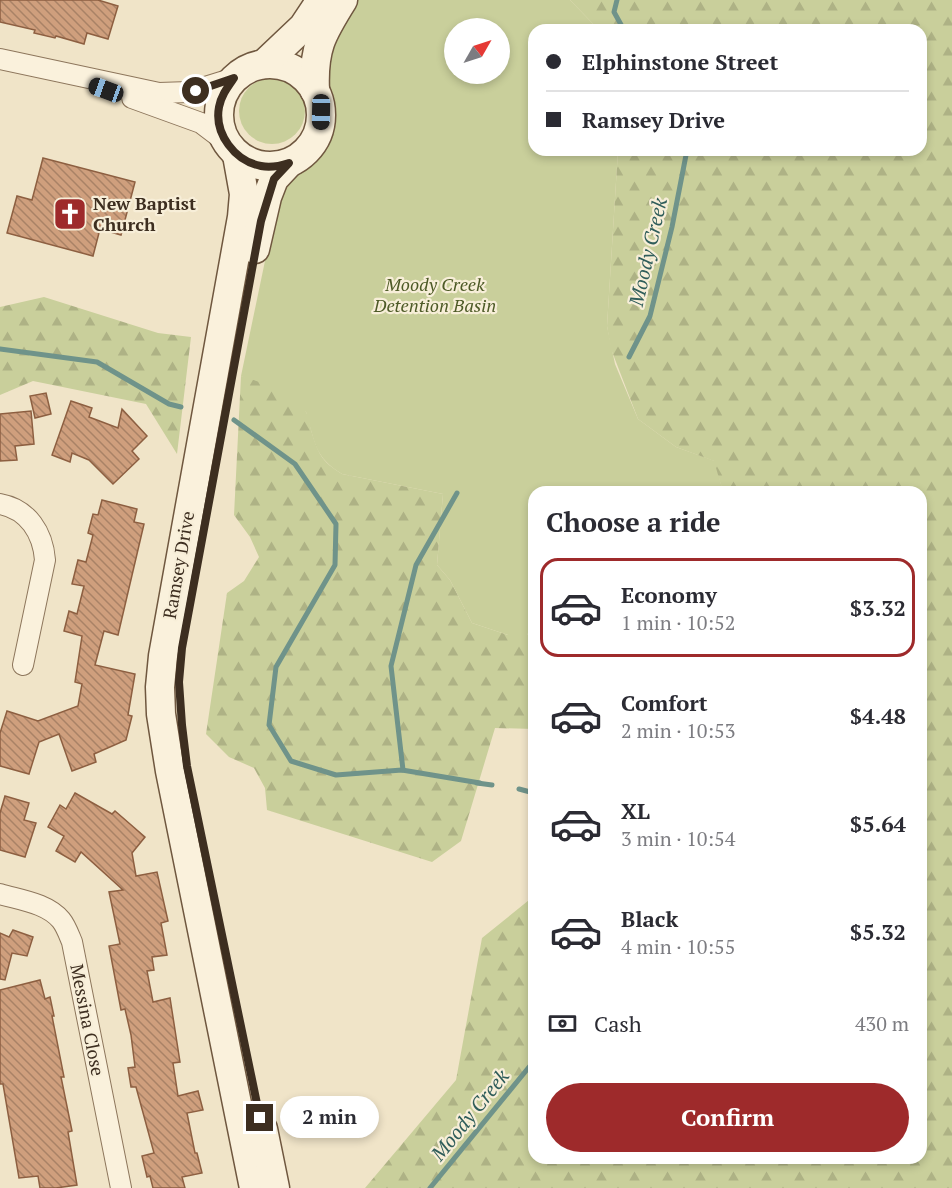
<!DOCTYPE html>
<html lang="en">
<head>
<meta charset="utf-8">
<style>
  :root { --surface:#fff; --page:#f7f7f7; --text:#2b2b33; --muted:#7c7c81; --line:#e1e1e2; --accent:#9e2a2b }
  body { margin:0; font-family:"PT Serif",serif; background:var(--page); color:var(--text); height:100vh; display:flex; flex-direction:column; font-size:22px; white-space:nowrap }
  * { box-sizing:border-box; margin:0 }
  p { font-size:20px; color:var(--muted) }
  .icon { flex:none; width:33px; height:33px; fill:none; stroke:currentColor; stroke-width:2; stroke-linecap:round; stroke-linejoin:round }
  .map { position:relative; flex:1; overflow:hidden }
  .panel { position:absolute; left:528px; top:486px; width:399px; height:678px; display:flex; flex-direction:column; background:var(--surface); border-radius:18px; box-shadow:0 3px 9px #0003 }
  .panel>* { flex:none }
  .top-card { position:absolute; left:528px; top:24px; width:399px; height:132px; border-radius:18px; box-shadow:0 3px 9px #0003; display:grid; align-content:center; height:132px; padding:0 18px; background:var(--surface) }
  .needle { width:39px; rotate:51deg }
  .tools { position:absolute; left:444px; top:18px; display:grid; gap:12px }
  .tools a { display:grid; place-items:center; width:66px; height:66px; border-radius:50%; background:var(--surface); box-shadow:0 3px 9px #0003; font-size:30px }
  .end { position:absolute; width:27px; height:27px; margin:-14px; border:8px solid #3d2e20; background:#fff; box-shadow:0 0 0 3px #fff }
  .from { border-radius:50% }
  .bubble { position:absolute; height:42px; border-radius:21px; background:var(--surface); box-shadow:0 3px 9px #0003; font-size:20px; font-weight:700; line-height:42px; text-align:center }
  .car { position:absolute; width:18px; height:36px; margin:-18px -9px; border-radius:8px; box-shadow:0 0 4px 2px #0007; background:linear-gradient(#222 24%,#8ab4d8 0 40%,#222 0 76%,#8ab4d8 0 86%,#222 0) }
  .top-card b { display:flex; align-items:center; gap:21px; height:57px; font-size:22px }
  .top-card b+b { border-top:2px solid var(--line) }
  .top-card i { width:15px; height:15px; background:var(--text) }
  ul { padding:0; list-style:none }
  li { display:flex; align-items:center; gap:18px; height:99px; margin:0 12px 9px; padding:0 6px; border:3px solid transparent; border-radius:18px }
  li div { flex:1 }
  li b { display:block; font-size:22px }
  li em { font-style:normal; font-weight:700 }
  li.active { border-color:var(--accent) }
  li>.icon { width:54px; height:54px; stroke-width:1.5 }
  h2 { padding:0 18px; font-size:27px; line-height:72px }
  .pay { display:flex; align-items:center; gap:15px; height:66px; padding:0 18px; font-size:22px }
  .pay p { margin-inline-start:auto }
  .cta { display:flex; gap:12px; margin-top:auto; padding:12px 18px }
  .cta a { flex:1; height:69px; border-radius:36px; background:var(--accent); color:#fff; font-size:24px; font-weight:700; line-height:69px; text-align:center }
  .map>svg:first-child { display:block }
  .green { fill:#c9cf9b; fill-rule:evenodd }
  .forest { fill:url(#forest-firs) }
  .lines { fill:none; stroke-linecap:round; stroke-linejoin:round }
  .stream { stroke:#6f938a; stroke-width:5 }
  .building { fill:url(#building-back-hatch); stroke:#8d5f41; stroke-width:1.5 }
  .minor-casing { stroke:#8d765c; stroke-width:22 }
  .secondary-casing { stroke:#6f573f; stroke-width:31 }
  .minor { stroke:#faf1dc; stroke-width:20 }
  .secondary { stroke:#faf1dc; stroke-width:28 }
  .route { stroke:#3d2e20; stroke-width:8 }
  .labels { text-anchor:middle; stroke-width:4.5; stroke-linejoin:round; paint-order:stroke }
  .poi-label { font-size:18px; font-weight:bold; fill:#3d2e20; stroke:#f7eed8; text-anchor:start }
  .park-label { font-size:18px; font-style:italic; fill:#4d5a26; stroke:#f7eed8 }
  .street-label { font-size:18px; fill:#3d2e20; stroke:#f7eed8 }
  .water-label { font-size:20px; font-style:italic; fill:#2f5d5a; stroke:#f7eed8 }
</style>
</head>
<body>
<div class="map">
<svg width="952" height="1188" viewBox="0 0 952 1188">
  <defs>
    <pattern id="forest-firs" width="22" height="20" patternUnits="userSpaceOnUse" patternTransform="scale(1.5)"><rect width="22" height="20" fill="#c9cf9b"/><path d="M5 1l3.5 6h-7zM16 11l3.5 6h-7z" fill="#aeb285"/></pattern>
    <pattern id="building-back-hatch" width="6" height="6" patternUnits="userSpaceOnUse" patternTransform="scale(1.5)"><rect width="6" height="6" fill="#cf9f7d"/><path d="M-1 5l2 2M0 0l6 6M5-1l2 2" fill="none" stroke="#a98266"/></pattern>
  </defs>
  <rect width="100%" height="100%" fill="#f0e4c8"/>
  <g class="green">
    <path d="M354,0H570L599,30H534V150H618L607,326L615,364L638,419L676,447L715,461L723,492H534V623L527,635H508L472,623L450,580L437,565L443,494L342,474C314,457 315,442 306,412L241,376L280,189L300,166L328,129L324,53ZM454,28H500V74H454Z"/>
    <circle cx="272" cy="111" r="33"/>
  </g>
  <g class="forest">
    <path d="M570,0H952V1188H365L456,1080L482,938L534,896V1158H921V492H723L714,461L676,447L638,419L611,349L607,326L618,150H921V30H599Z"/>
    <path d="M44,297L158,333L191,337L177,454L146,404L33,381L0,395V307Z"/>
    <path d="M241,376C264,384 292,389 306,412C309,417 310,424 311,430C318,453 321,461 342,474L443,494L437,565L450,580L472,623L508,635H527L534,623V729L495,728L461,841L432,862L267,810L265,788L254,768L229,757L206,734L227,593L244,581L259,557L250,537L234,515Z"/>
  </g>
  <g class="lines">
    <g class="stream">
      <path d="M617,0L614,12L624,30"/>
      <path d="M0,349L97,362L169,404L181,407"/>
      <path d="M629,357L650,316L672,227L687,150"/>
      <path d="M234,420L295,464L336,524L335,565L276,667L269,725L291,761L336,775L402,770L480,783"/>
      <path d="M403,770L391,666L416,565L457,493"/>
      <path d="M477,783L492,785"/>
      <path d="M519,789L534,793"/>
      <path d="M430,1188L534,1061"/>
    </g>
  </g>
  <g class="building">
    <path d="M0,0H98L118,6L108,39L87,33L84,44L56,36L55,38L34,33L35,30L0,22Z"/>
    <path d="M43,158L135,182L121,235L100,229L93,256L7,233L17,196L32,200Z"/>
    <path d="M46,393L51,414L35,418L30,396Z"/>
    <path d="M71,401L92,408L89,417L118,428L122,409L147,436L132,451L139,459L113,484L89,460L72,453L70,462L52,455Z"/>
    <path d="M31,411L34,444L15,446L17,460L0,461V414Z"/>
    <path d="M102,500L137,509L134,522L144,524L118,635L104,631L95,665L135,674L128,715L132,716L126,740L94,754L96,762L72,771L59,734L39,742L29,774L0,766V733L7,711L38,721L78,706L82,684L75,682L82,636L64,631L69,611L77,614L84,586L72,584L78,560L86,562L93,535L88,533L93,514L98,515Z"/>
    <path d="M75,793L112,814L115,811L145,837L132,853L136,876L157,872L168,921L161,923L167,955L152,957L154,970L147,971L153,1002L170,998L180,1062L173,1063L178,1096L198,1091L203,1110L187,1113L195,1153H197L202,1173L182,1177L185,1188H153L150,1176L147,1177L142,1156L154,1153L136,1087H131L128,1068L135,1067L131,1035L125,1009L121,1010L109,946L120,944L109,892L123,890L81,852L75,862L56,851L64,836L48,827L60,805L66,809Z"/>
    <path d="M5,796L29,803L24,820L36,823L25,857L0,850V813Z"/>
    <path d="M13,930L33,937L27,956L12,953L5,980L0,979V933L9,937Z"/>
    <path d="M40,980L45,999L50,997L54,1016H52L64,1077H61L72,1131L68,1132L77,1185L56,1188H40L38,1176L19,1178L3,1084H0V990Z"/>
  </g>
  <g class="lines">
    <defs>
      <g id="minor">
        <path d="M0,59L159,93L189,92L234,78"/>
        <path d="M132,98L201,123L226,142"/>
        <path d="M0,504C28,509 43,533 45,560L23,665"/>
        <path d="M0,894C20,900 47,903 61,920C66,926 69,935 72,942L121,1188"/>
      </g>
      <g id="secondary">
        <circle cx="270" cy="115" r="51"/>
        <path d="M264,64L303,27L321,0"/>
        <path d="M315,91C313,49 321,35 343,0"/>
        <path d="M237,155L244,194L242,217L163,656L160,687L161,714L170,771L254,1188"/>
        <path d="M255,249L267,197L274,179L289,163"/>
        <path d="M263,1129L275,1188"/>
      </g>
    </defs>
    <use href="#minor" class="minor-casing"/>
    <use href="#secondary" class="secondary-casing"/>
    <use href="#minor" class="minor"/>
    <use href="#secondary" class="secondary"/>
  </g>
  <g class="lines">
    <path class="route" d="M196,91L234,78C227,88 221,96 219,107C214,134 235,161 261,166C271,168 280,166 289,163L274,179L261,221L182,648L179,682L182,725L187,766L260,1118"/>
  </g>
  <defs>
    <symbol id="church-square" viewBox="-11 -11 22 22"><rect x="-9" y="-9" width="18" height="18" rx="4" fill="#9e2a2b" stroke="#f7eed8"/><path d="M-1.2-6h2.4v3.5h3.3v2.4h-3.3V6h-2.4V-.1h-3.3v-2.4h3.3Z" fill="#fff"/></symbol>
  </defs>
  <g fill-rule="evenodd">
    <use href="#church-square" x="51" y="195" width="38" height="38"/>
  </g>
  <g class="labels">
    <g class="poi-label">
      <text x="93" y="210">New Baptist<tspan x="93" dy="21">Church</tspan></text>
    </g>
    <g class="park-label">
      <text x="435" y="291">Moody Creek<tspan x="435" dy="21">Detention Basin</tspan></text>
    </g>
    <g class="street-label">
      <text transform="translate(179 565) rotate(-80)" y="6">Ramsey Drive</text>
      <text transform="translate(87 1020) rotate(79)" y="6">Messina Close</text>
    </g>
    <g class="water-label">
      <text transform="translate(648 252) rotate(-77)" y="7">Moody Creek</text>
      <text transform="translate(470 1115) rotate(-51)" y="7">Moody Creek</text>
    </g>
  </g>
</svg>
<div class="tools">
<a><svg class="needle" viewBox="-14 -14 28 28"><path d="M0-13l5 13h-10z" fill="#e53935"/><path d="M0 13l5-13h-10z" fill="#7c7c81"/></svg></a>
</div>
<i class="end from" style="left:196px;top:91px"></i>
<i class="end" style="left:260px;top:1118px"></i>
<div class="bubble" style="left:280px;top:1096px;width:99px">2 min</div>
<i class="car" style="left:106px;top:90px;rotate:290deg"></i>
<i class="car" style="left:321px;top:112px;rotate:181deg"></i>
<div class="top-card">
<b><i class="from"></i>Elphinstone Street</b>
<b><i></i>Ramsey Drive</b>
</div>
<section class="panel">
<h2>Choose a ride</h2>
<ul>
<li class="active"><svg class="icon" aria-label="car" viewBox="0 0 24 24"><path d="M5 17H2v-5l4-1 3-4h7l3 4 3 1v5h-3M9 17h6M6 11h13"/><circle cx="7" cy="17" r="2"/><circle cx="17" cy="17" r="2"/></svg><div><b>Economy</b><p>1 min · 10:52</p></div><em>$3.32</em></li>
<li><svg class="icon" aria-label="car" viewBox="0 0 24 24"><path d="M5 17H2v-5l4-1 3-4h7l3 4 3 1v5h-3M9 17h6M6 11h13"/><circle cx="7" cy="17" r="2"/><circle cx="17" cy="17" r="2"/></svg><div><b>Comfort</b><p>2 min · 10:53</p></div><em>$4.48</em></li>
<li><svg class="icon" aria-label="car" viewBox="0 0 24 24"><path d="M5 17H2v-5l4-1 3-4h7l3 4 3 1v5h-3M9 17h6M6 11h13"/><circle cx="7" cy="17" r="2"/><circle cx="17" cy="17" r="2"/></svg><div><b>XL</b><p>3 min · 10:54</p></div><em>$5.64</em></li>
<li><svg class="icon" aria-label="car" viewBox="0 0 24 24"><path d="M5 17H2v-5l4-1 3-4h7l3 4 3 1v5h-3M9 17h6M6 11h13"/><circle cx="7" cy="17" r="2"/><circle cx="17" cy="17" r="2"/></svg><div><b>Black</b><p>4 min · 10:55</p></div><em>$5.32</em></li>
</ul>
<div class="pay"><svg class="icon" aria-label="cash" viewBox="0 0 24 24"><path d="M3 7h18v10H3z"/><circle cx="12" cy="12" r="2"/></svg>Cash<p>430 m</p></div>
<div class="cta"><a>Confirm</a></div>
</section>
</div>
</body>
</html>
